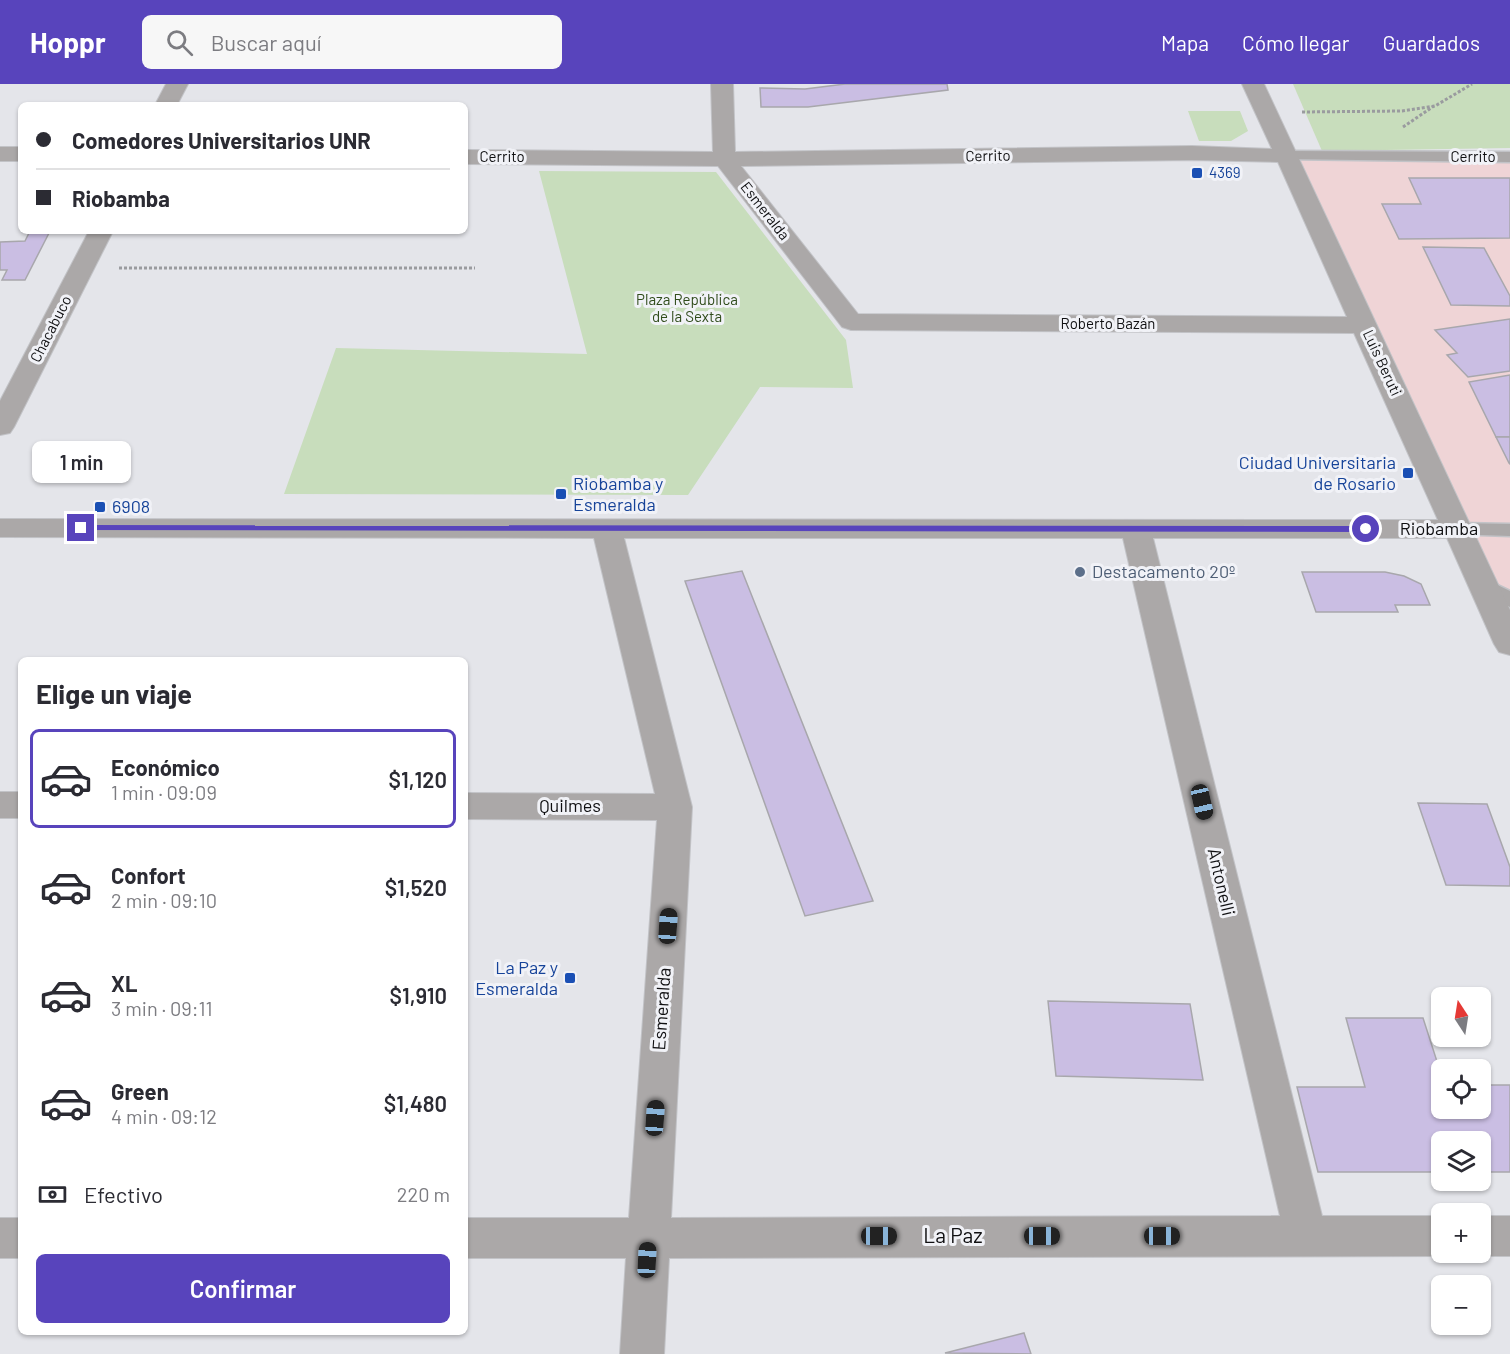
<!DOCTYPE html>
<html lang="es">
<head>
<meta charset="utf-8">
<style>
  :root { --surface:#fff; --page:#f7f7f7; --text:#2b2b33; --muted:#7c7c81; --line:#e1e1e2; --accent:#5844bc }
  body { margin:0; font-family:Barlow,sans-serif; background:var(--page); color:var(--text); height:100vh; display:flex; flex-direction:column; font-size:22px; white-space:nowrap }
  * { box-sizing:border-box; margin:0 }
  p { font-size:20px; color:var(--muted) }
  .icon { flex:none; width:33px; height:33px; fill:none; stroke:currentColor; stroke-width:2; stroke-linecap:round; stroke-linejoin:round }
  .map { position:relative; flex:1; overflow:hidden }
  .side { position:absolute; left:18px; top:573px; width:450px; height:678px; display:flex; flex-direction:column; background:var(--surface); border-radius:9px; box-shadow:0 2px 4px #0004 }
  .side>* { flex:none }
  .top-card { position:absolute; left:18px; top:18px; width:450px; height:132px; border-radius:9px; box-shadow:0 2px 4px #0004; display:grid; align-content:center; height:132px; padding:0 18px; background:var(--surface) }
  .needle { width:39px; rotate:348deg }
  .fabs { position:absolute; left:1431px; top:903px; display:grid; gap:12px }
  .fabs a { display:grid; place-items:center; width:60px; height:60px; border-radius:9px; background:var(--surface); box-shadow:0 2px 4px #0004; font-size:30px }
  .end { position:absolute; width:27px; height:27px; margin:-14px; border:8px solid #5844bc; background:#fff; box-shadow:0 0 0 3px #fff }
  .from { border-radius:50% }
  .bubble { position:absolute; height:42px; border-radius:9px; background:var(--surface); box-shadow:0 2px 4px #0004; font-size:20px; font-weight:600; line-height:42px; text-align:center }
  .car { position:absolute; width:18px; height:36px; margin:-18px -9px; border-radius:8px; box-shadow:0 0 4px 2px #0007; background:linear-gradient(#222 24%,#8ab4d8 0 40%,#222 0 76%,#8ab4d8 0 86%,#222 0) }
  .top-card b { display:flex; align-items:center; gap:21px; height:57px; font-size:22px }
  .top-card b+b { border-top:2px solid var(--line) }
  .top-card i { width:15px; height:15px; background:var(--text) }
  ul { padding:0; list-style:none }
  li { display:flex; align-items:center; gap:18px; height:99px; margin:0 12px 9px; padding:0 6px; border:3px solid transparent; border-radius:9px }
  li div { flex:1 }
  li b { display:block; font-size:22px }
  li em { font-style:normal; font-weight:600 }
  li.on { border-color:var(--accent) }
  li>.icon { width:54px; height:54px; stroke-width:1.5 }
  h2 { padding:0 18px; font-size:27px; line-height:72px }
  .pay { display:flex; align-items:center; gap:15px; height:66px; padding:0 18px; font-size:22px }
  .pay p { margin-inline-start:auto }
  .button { display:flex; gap:12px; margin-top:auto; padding:12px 18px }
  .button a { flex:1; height:69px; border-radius:9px; background:var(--accent); color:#fff; font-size:24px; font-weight:600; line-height:69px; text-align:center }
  header { display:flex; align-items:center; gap:36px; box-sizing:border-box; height:84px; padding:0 30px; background:var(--accent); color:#fff }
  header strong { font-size:28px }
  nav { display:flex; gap:33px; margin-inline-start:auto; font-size:21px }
  .search { width:420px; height:54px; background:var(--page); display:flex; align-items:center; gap:15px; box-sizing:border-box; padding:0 21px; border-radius:9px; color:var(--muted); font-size:22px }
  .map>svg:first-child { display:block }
  .education { fill:#efd4d6 }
  .green { fill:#c8ddbc }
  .building { fill:#cabee3; stroke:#a8a7ac; stroke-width:1.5 }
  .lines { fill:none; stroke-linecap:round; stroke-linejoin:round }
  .lane-casing { stroke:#c2c3c7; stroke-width:3 }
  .street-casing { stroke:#c2c3c7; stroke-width:2 }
  .path { stroke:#9a9b9f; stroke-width:3; stroke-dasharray:3 2; stroke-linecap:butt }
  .lane { fill:#aba8a8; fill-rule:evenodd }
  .street { fill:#aba8a8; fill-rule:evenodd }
  .route { fill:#5844bc }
  .transit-dot { fill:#1a4fb4; stroke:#f1f2f7; stroke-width:2 }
  .service-dot { fill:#5c6f8a; stroke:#f1f2f7; stroke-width:2 }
  .labels { text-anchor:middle; stroke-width:6; stroke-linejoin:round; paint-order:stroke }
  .far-street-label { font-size:15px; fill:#0f0f11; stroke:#f1f2f7 }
  .far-transit-label { font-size:15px; fill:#164399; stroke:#f1f2f7; text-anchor:start }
  .far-park-label { font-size:15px; fill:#304c1b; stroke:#f1f2f7 }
  .transit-label { font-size:18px; fill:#164399; stroke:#f1f2f7; text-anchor:end }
  .street-label { font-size:18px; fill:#0f0f11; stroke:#f1f2f7 }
  .service-label { font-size:18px; fill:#4e5e75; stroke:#f1f2f7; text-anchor:start }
  .near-street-label { font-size:21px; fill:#0f0f11; stroke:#f1f2f7 }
</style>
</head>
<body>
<header>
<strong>Hoppr</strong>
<div class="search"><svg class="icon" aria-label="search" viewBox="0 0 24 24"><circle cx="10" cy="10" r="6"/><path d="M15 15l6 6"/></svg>Buscar aquí</div>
<nav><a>Mapa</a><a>Cómo llegar</a><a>Guardados</a></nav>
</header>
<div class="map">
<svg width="1510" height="1270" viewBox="0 0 1510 1270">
  <rect width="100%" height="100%" fill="#e4e5ea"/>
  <path class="education" d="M1287,72L1510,73V560Z"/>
  <g class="green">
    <path d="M1293,0H1510V64L1322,67Z"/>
    <path d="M1188,27H1240L1248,47L1231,57H1199Z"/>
    <path d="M539,87L716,88L846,256L853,304L760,303L688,411L284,410L336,264L587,270Z"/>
  </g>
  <g class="building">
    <path d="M845,0H947L948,6L808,23H761L760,4L805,5Z"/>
    <path d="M1409,94H1510V154L1399,155L1382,120H1421Z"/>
    <path d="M29,149H49L25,196H2L7,186H0V158L25,157Z"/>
    <path d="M1423,163L1484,164L1510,212V222L1451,221Z"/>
    <path d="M1510,235V287L1468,293L1447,271L1457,269L1435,246Z"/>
    <path d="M1510,291V353H1496L1469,298Z"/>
    <path d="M1496,353H1510V380L1509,379Z"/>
    <path d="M742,487L873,817L805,832L685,497Z"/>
    <path d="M1302,488H1385L1404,492L1421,500L1430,521H1395L1398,528H1316Z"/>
    <path d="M1418,719L1487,720L1510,783V802L1446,801Z"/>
    <path d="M1048,917L1190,920L1203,996L1056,992Z"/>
    <path d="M1346,934H1423L1442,993V1024H1480V1001H1510V1088H1480V1058H1442V1088H1318L1297,1003H1365Z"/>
    <path d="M1024,1249L1031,1270L945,1269Z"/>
  </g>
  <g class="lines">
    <defs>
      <g id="lane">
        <path d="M1287,67L1510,68V78L1282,75L1279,72L1282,69Z"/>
        <path d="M1458,439L1510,440V452L1451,450L1448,445L1451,440Z"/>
        <path d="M1483,494L1510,507V523L1476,506L1473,501L1476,496Z"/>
      </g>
      <g id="street">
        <path d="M166,0H188L177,21H155Z"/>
        <path d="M711,0H733L735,68L1192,62L1272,65L1242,0H1264L1510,526V571L1499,568L1494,560L1447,454H1153L1322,1132H1442V1168H1451L1442,1172L669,1174L664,1270H620L626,1174H465V1134H629L657,736L465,735V709L655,710L594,454L0,453V435L1438,436L1354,249L851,246L842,243L718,82L465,80V66L713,68ZM1192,76L1278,78L1347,233L858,230L741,82ZM624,454H1123L1280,1132L671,1134L692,723Z"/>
        <rect x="0" y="63" width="21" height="14"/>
        <path d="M89,147H113L14,343L10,349L0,351V317Z"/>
        <rect x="0" y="708" width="21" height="26"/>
        <path d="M1480,1132H1510V1172H1480L1471,1168H1480Z"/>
        <rect x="0" y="1134" width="21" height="40"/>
      </g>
    </defs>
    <use href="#lane" class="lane-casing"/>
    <use href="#street" class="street-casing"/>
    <g class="path">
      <path d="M1302,28L1402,27L1435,22L1472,0"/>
      <path d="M1403,43L1434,22"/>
      <path d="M119,184H475"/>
    </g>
    <use href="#lane" class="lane"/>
    <use href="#street" class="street"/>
  </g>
  <path class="route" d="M81,441L1366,442L1370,445L1366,448L77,446L76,444Z"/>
  <g class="transit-dot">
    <rect x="1191" y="83" width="12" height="12" rx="3"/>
    <rect x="1402" y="383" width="12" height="12" rx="3"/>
    <rect x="555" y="404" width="12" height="12" rx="3"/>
    <rect x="94" y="417" width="12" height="12" rx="3"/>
    <rect x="564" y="888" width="12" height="12" rx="3"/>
  </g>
  <circle class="service-dot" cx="1080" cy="488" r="6"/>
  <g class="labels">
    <g class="far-street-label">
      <text transform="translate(988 72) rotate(-1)" y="5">Cerrito</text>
      <text x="502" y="78">Cerrito</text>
      <text x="1473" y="78">Cerrito</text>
      <text transform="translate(765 127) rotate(52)" y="5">Esmeralda</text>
      <text x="1108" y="245">Roberto Bazán</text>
      <text transform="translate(51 245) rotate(-63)" y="5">Chacabuco</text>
      <text transform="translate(1382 279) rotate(65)" y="5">Luis Beruti</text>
    </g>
    <g class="far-transit-label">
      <text x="1209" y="94">4369</text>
    </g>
    <g class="far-park-label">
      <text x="687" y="221">Plaza República<tspan x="687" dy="17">de la Sexta</tspan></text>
    </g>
    <g class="transit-label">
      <text x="1396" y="385">Ciudad Universitaria<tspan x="1396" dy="21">de Rosario</tspan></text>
      <text x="573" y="406" text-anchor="start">Riobamba y<tspan x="573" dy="21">Esmeralda</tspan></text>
      <text x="112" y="429" text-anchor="start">6908</text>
      <text x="558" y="890">La Paz y<tspan x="558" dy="21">Esmeralda</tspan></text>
    </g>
    <g class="street-label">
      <text x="1439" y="451">Riobamba</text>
      <text x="570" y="728">Quilmes</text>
      <text transform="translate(1221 798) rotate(77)" y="6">Antonelli</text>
      <text transform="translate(662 925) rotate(-86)" y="6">Esmeralda</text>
    </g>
    <g class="service-label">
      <text x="1092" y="494">Destacamento 20º</text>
    </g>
    <g class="near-street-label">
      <text x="953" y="1159">La Paz</text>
    </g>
  </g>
</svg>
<div class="fabs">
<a><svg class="needle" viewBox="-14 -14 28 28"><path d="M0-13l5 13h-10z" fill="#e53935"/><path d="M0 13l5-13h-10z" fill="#7c7c81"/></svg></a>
<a><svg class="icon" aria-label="locate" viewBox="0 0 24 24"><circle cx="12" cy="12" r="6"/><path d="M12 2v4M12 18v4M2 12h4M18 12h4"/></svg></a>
<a><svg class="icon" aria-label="layers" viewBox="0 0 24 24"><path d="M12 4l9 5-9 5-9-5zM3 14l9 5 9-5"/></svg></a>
<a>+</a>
<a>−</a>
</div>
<i class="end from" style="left:1366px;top:445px"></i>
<i class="end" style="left:81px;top:444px"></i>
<div class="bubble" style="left:32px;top:357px;width:99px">1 min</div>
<i class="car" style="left:1202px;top:718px;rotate:167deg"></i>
<i class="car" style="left:668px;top:842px;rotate:4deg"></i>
<i class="car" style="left:655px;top:1034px;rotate:4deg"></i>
<i class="car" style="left:879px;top:1152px;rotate:90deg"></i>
<i class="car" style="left:1042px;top:1152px;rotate:90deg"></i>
<i class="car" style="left:1162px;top:1152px;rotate:90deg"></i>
<i class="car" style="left:647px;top:1176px;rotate:3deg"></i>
<div class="top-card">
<b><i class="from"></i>Comedores Universitarios UNR</b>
<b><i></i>Riobamba</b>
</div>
<section class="side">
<h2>Elige un viaje</h2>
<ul>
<li class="on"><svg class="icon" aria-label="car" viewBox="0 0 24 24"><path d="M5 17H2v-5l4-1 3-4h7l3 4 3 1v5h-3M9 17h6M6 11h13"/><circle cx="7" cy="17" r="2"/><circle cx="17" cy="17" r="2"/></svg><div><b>Económico</b><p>1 min · 09:09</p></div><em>$1,120</em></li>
<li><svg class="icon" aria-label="car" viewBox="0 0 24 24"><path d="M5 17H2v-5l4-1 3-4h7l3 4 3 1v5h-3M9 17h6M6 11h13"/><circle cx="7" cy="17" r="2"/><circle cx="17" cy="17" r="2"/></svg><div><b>Confort</b><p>2 min · 09:10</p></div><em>$1,520</em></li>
<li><svg class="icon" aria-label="car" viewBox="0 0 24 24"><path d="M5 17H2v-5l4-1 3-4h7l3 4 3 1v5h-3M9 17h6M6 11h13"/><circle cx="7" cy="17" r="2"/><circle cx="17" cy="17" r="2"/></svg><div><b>XL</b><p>3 min · 09:11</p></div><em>$1,910</em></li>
<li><svg class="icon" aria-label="car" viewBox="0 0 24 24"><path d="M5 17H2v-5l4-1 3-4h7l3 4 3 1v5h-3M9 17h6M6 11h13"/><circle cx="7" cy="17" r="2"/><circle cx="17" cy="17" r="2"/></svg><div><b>Green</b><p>4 min · 09:12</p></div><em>$1,480</em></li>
</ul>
<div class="pay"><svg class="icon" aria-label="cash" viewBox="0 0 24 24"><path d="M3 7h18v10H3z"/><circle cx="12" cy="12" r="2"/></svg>Efectivo<p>220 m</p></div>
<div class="button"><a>Confirmar</a></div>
</section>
</div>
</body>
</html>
